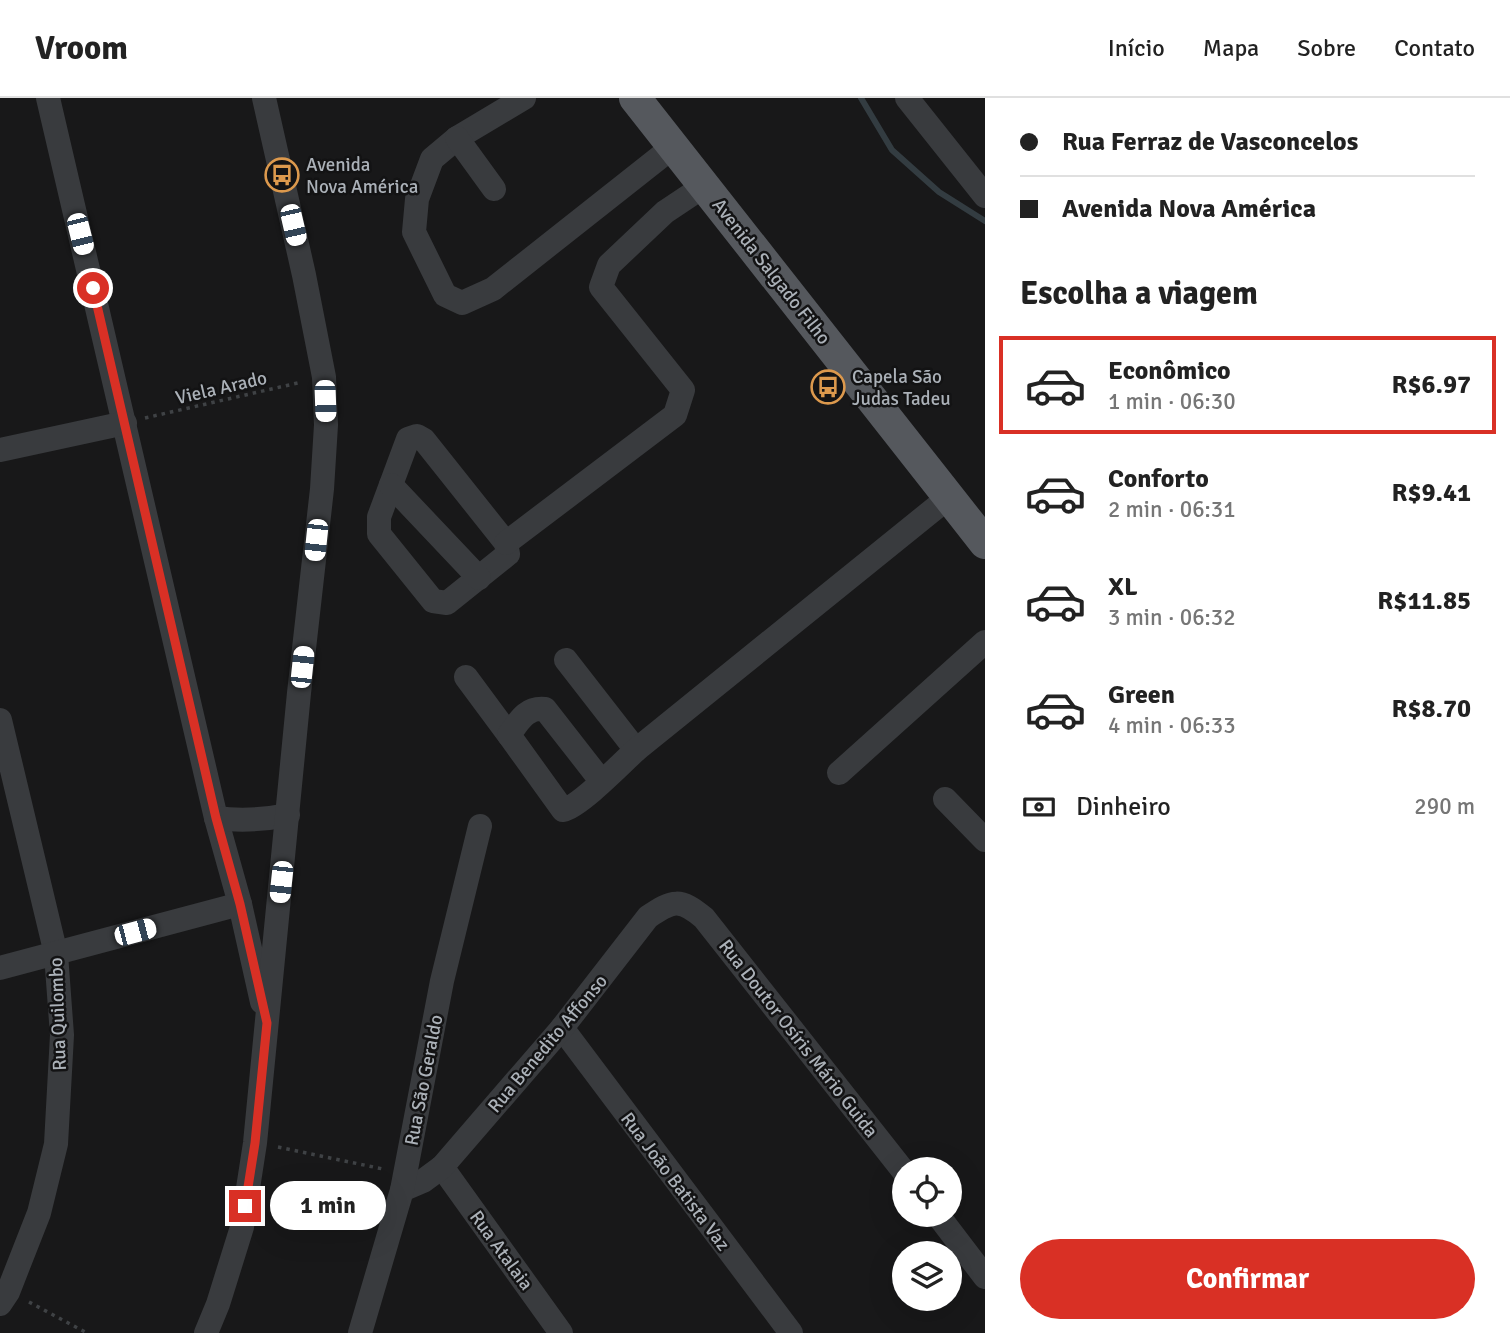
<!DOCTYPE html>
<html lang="pt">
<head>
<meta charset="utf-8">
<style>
  :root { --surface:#fff; --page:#f2f2f2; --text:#222; --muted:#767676; --line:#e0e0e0; --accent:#d93025 }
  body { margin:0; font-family:Signika,sans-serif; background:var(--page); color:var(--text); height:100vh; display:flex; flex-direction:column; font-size:26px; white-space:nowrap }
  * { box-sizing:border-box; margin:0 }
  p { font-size:23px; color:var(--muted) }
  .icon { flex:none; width:38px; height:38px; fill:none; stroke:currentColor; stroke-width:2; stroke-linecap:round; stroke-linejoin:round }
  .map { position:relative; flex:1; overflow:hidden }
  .panel { display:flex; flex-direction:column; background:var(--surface); width:525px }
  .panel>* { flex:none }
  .banner { display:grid; align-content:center; height:154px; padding:0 35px; background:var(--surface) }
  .tools { position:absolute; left:892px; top:1059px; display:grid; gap:14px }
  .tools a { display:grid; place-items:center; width:70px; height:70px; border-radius:50%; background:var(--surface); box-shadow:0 7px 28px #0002; font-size:35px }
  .end { position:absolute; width:32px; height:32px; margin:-16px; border:9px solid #d93025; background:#fff; box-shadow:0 0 0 4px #fff }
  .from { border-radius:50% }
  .bubble { position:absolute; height:49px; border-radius:24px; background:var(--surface); box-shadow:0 7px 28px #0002; font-size:23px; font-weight:700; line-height:49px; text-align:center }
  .car { position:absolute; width:21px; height:42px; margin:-21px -10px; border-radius:9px; box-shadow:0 0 5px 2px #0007; background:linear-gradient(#fff 24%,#345 0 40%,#fff 0 76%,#345 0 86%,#fff 0) }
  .banner b { display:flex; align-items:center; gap:24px; height:66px; font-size:26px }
  .banner b+b { border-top:2px solid var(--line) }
  .banner i { width:18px; height:18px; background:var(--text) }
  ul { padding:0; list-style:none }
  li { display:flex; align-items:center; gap:21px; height:98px; margin:0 14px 10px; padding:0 21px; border:4px solid transparent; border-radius:0px }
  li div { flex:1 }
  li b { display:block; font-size:26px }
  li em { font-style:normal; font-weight:700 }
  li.current { border-color:var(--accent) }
  li>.icon { width:63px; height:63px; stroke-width:1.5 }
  h2 { padding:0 35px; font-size:32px; line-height:84px }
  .pay { display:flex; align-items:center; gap:18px; height:77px; padding:0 35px; font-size:26px }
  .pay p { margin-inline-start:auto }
  .button { display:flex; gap:14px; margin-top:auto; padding:14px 35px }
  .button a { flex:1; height:80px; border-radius:42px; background:var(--accent); color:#fff; font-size:28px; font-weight:700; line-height:80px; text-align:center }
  header { display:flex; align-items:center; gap:42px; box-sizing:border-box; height:98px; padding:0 35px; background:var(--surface); border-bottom:2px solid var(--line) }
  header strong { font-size:33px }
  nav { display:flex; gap:38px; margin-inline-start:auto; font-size:24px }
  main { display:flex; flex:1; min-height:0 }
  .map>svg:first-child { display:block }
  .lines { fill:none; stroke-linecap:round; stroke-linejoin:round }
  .stream { stroke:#333c41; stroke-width:6 }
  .path { stroke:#3f4245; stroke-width:3.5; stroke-dasharray:3.5 5; stroke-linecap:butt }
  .minor { stroke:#393b3e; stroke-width:24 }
  .major { stroke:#55585d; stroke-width:32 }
  .route { stroke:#d93025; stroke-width:9 }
  .labels { text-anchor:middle; stroke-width:5; stroke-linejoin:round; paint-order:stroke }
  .poi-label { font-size:19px; fill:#abb1b8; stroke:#131314; text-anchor:start }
  .street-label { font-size:19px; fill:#abb1b8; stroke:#131314 }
</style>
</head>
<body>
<header>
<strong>Vroom</strong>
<nav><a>Início</a><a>Mapa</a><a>Sobre</a><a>Contato</a></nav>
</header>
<main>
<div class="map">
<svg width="985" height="1235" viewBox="0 0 985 1235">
  <rect width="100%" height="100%" fill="#181819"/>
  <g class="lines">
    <path class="stream" d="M861,0L892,52L939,94L985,123"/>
    <g class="path">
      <path d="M145,320L302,284"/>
      <path d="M278,1049L383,1071"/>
      <path d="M29,1204L87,1235"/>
    </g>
    <g class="minor">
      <path d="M48,0L216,720L240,806L262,904"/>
      <path d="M524,0L457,40L432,61L417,101L414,134L445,197L462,205L493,191L674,48"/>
      <path d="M907,0L985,98"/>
      <path d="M457,40L494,91"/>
      <path d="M417,338L424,342L506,445L508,456L447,505L433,503L379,436V419L408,341Z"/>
      <path d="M0,352L125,325"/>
      <path d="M391,387L479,480"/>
      <path d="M506,445L675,317L683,292L601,189L609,167L665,114L704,88"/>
      <path d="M566,562L636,652"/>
      <path d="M466,579L509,637"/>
      <path d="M0,622L56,856L62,937L56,1046L39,1115L8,1194L0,1206"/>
      <path d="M839,675L985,544"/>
      <path d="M602,684L545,611C526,609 519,623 509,637L563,712C579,709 621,666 636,652L949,399"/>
      <path d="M945,701L985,742"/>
      <path d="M216,720C240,723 263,722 288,717"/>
      <path d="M0,870L240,806"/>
      <path d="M562,930L791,1235"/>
      <path d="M442,1069L561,1235"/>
      <path d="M402,1092L423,1083L442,1069L562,930L648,819C673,802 680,800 704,820L905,1075"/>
      <path d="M937,1116L985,1179"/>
      <path d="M206,1235L218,1206L242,1129L255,1045L299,595L322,391L326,327L324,279L304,177L264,0"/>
      <path d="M360,1235L402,1092L442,883L480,728"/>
    </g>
    <path class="major" d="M635,0L985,445"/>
  </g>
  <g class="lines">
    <path class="route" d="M93,190L216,720L240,806L267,925L255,1045L245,1108"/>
  </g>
  <defs>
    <symbol id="bus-ring" viewBox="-11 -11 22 22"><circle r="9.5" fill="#131314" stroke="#dc994d" stroke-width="1.5"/><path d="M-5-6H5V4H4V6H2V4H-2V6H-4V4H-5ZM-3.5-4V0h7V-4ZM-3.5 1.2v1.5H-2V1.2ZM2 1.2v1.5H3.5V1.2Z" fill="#dc994d"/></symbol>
  </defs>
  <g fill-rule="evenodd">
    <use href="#bus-ring" x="263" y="58" width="38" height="38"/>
    <use href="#bus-ring" x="809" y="270" width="38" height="38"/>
  </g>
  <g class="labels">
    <g class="poi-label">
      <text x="306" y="73">Avenida<tspan x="306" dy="22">Nova América</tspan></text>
      <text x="852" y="285">Capela São<tspan x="852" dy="22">Judas Tadeu</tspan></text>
    </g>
    <g class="street-label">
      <text transform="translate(772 173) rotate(52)" y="7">Avenida Salgado Filho</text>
      <text transform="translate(221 289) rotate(-13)" y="7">Viela Arado</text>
      <text transform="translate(57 916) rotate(-92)" y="7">Rua Quilombo</text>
      <text transform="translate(799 940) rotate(52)" y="7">Rua Doutor Osíris Mário Guida</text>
      <text transform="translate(547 945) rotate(-50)" y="7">Rua Benedito Affonso</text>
      <text transform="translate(423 982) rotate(-79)" y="7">Rua São Geraldo</text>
      <text transform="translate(676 1083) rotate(53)" y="7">Rua João Batista Vaz</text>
      <text transform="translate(502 1152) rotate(54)" y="7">Rua Atalaia</text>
    </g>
  </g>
</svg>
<div class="tools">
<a><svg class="icon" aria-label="locate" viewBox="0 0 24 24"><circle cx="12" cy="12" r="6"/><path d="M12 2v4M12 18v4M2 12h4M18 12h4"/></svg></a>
<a><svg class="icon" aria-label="layers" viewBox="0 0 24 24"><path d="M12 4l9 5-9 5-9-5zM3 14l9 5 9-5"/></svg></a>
</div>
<i class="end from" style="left:93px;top:190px"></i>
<i class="end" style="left:245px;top:1108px"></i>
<div class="bubble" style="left:270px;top:1083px;width:116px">1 min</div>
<i class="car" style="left:293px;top:127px;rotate:167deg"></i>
<i class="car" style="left:80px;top:136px;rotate:166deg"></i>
<i class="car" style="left:325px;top:303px;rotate:178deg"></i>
<i class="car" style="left:316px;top:442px;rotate:186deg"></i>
<i class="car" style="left:302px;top:569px;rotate:6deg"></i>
<i class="car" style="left:281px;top:784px;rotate:186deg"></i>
<i class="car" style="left:135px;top:834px;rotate:75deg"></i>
</div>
<section class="panel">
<div class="banner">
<b><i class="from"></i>Rua Ferraz de Vasconcelos</b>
<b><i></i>Avenida Nova América</b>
</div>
<h2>Escolha a viagem</h2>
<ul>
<li class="current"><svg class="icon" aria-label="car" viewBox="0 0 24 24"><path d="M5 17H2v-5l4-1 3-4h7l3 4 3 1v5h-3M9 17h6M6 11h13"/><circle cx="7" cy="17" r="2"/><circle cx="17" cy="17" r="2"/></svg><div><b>Econômico</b><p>1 min · 06:30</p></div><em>R$6.97</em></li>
<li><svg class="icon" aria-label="car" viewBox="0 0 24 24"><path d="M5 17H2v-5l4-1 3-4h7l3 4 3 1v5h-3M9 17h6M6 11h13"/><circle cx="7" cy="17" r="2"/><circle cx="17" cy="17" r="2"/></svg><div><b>Conforto</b><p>2 min · 06:31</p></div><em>R$9.41</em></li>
<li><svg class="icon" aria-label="car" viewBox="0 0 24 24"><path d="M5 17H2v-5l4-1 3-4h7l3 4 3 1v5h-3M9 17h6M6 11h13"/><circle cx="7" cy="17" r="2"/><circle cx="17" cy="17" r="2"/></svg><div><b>XL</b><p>3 min · 06:32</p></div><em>R$11.85</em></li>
<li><svg class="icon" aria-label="car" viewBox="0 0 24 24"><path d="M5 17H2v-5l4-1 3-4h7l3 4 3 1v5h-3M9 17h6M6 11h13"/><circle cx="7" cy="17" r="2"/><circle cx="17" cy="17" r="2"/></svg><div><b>Green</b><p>4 min · 06:33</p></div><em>R$8.70</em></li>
</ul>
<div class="pay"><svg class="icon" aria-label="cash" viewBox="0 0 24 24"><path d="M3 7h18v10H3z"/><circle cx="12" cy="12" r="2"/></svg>Dinheiro<p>290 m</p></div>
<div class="button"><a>Confirmar</a></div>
</section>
</main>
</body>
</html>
